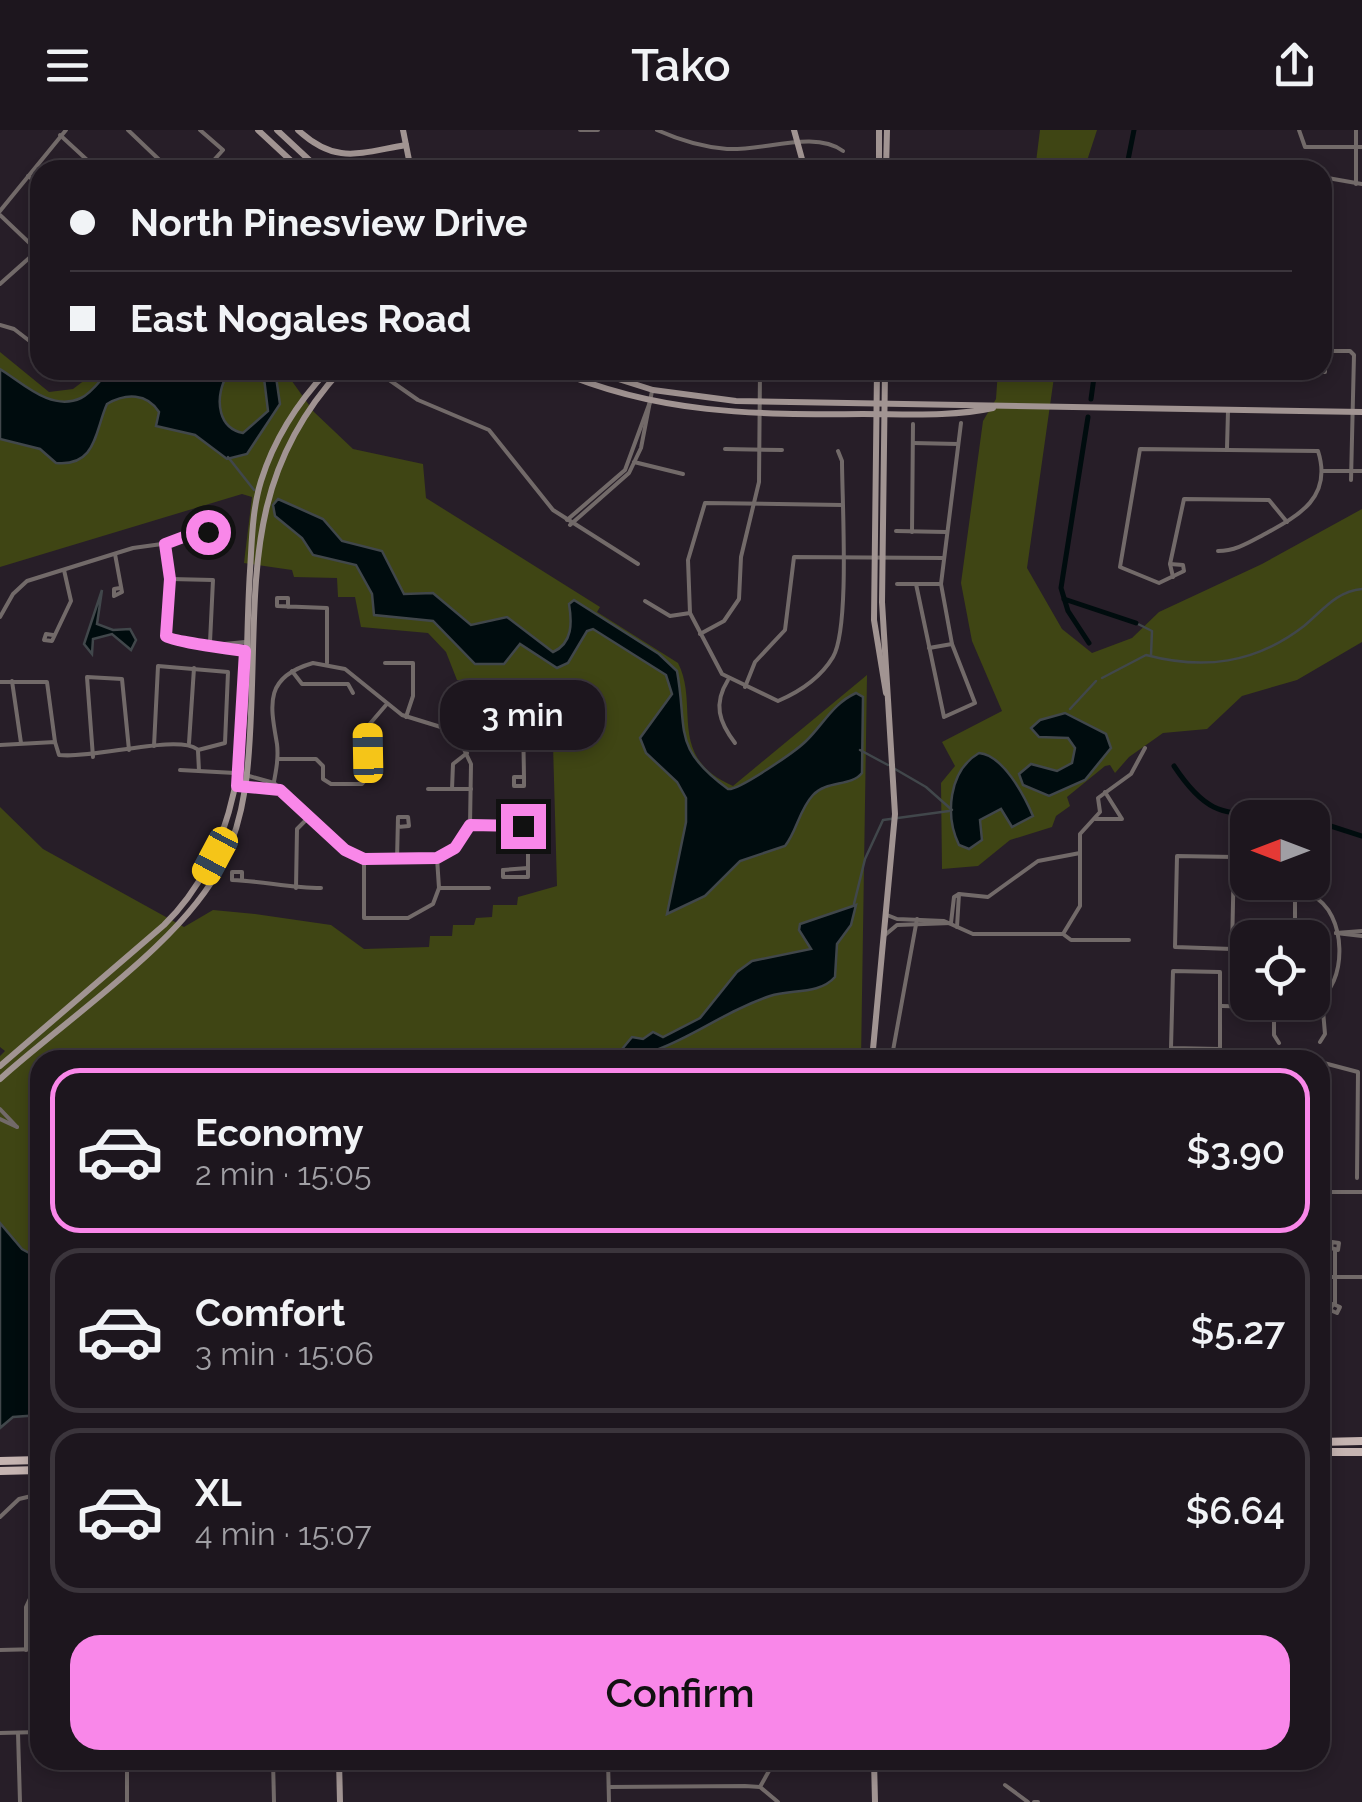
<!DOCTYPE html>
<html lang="en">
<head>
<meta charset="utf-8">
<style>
  :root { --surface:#1d161e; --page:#2a232b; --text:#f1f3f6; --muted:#a09fa4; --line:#3b353c; --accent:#f987e9 }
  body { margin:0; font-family:Raleway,sans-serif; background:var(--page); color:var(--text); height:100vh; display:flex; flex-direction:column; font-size:38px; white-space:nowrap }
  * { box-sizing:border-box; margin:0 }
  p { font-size:32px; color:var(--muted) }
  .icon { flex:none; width:55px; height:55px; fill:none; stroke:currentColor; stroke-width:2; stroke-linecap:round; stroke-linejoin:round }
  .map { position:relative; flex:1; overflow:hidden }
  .side { position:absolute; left:30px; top:920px; width:1300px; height:720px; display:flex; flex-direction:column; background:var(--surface); border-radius:30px; box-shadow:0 5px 15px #0003,0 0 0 2px var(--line) }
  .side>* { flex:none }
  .guide { position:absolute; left:30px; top:30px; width:1302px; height:220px; border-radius:30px; box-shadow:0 5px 15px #0003,0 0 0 2px var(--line); display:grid; align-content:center; height:220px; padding:0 40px; background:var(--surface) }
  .needle { width:65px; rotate:270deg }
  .fabs { position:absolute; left:1230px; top:670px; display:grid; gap:20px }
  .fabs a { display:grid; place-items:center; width:100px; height:100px; border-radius:20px; background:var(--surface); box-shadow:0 5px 15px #0003,0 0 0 2px var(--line); font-size:50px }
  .end { position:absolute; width:45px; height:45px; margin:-22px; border:12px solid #f987e9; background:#111; box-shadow:0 0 0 5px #111 }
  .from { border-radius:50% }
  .bubble { position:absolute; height:70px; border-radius:30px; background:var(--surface); box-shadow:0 5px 15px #0003,0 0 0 2px var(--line); font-size:32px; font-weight:600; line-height:70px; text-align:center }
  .car { position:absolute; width:30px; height:60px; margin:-30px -15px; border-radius:12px; box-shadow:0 0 8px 2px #0007; background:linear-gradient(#f5c518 24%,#345 0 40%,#f5c518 0 76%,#345 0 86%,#f5c518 0) }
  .guide b { display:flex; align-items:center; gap:35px; height:95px; font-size:38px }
  .guide b+b { border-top:2px solid var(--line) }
  .guide i { width:25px; height:25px; background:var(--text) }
  ul { padding:18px 0 0; list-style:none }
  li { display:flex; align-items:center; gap:30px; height:165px; margin:0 20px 15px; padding:0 20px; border:5px solid var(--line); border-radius:30px }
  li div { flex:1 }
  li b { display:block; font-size:38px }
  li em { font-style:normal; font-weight:600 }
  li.active { border-color:var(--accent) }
  li>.icon { width:90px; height:90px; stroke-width:1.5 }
  .cta { display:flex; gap:20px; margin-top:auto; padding:20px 40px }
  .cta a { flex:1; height:115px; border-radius:30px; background:var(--accent); color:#111; font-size:40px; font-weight:600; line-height:115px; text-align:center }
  header { display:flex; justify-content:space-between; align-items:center; height:130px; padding:0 40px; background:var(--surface); font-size:45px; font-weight:600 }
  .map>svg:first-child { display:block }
  .green { fill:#3f4514 }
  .water { fill:#000c0e; stroke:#41474b; stroke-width:2.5 }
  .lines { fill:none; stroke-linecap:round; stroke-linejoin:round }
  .stream { stroke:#41474b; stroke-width:2.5 }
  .canal { stroke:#000c0e; stroke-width:5 }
  .street { stroke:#726a69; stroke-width:4 }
  .secondary { stroke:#a19492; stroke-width:6 }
  .primary { stroke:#c5b4b1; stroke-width:8 }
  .route { stroke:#f987e9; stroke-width:12 }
</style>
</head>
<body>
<header><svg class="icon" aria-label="menu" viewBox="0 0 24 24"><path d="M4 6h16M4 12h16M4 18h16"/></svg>Tako<svg class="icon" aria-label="share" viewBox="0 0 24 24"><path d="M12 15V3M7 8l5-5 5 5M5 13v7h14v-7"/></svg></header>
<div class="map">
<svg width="1362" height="1672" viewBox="0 0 1362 1672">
  <rect width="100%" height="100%" fill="#271e28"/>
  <g class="green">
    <path d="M1040,0H1097L1084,40H1035Z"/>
    <path d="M0,222L49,262L73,259L98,240H284L314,282L353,319L423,334L426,368L600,477L597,482L678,533C700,576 666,627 733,656L867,545L861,930H40V1129L27,1123L0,1093V926L5,921L0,917V677L43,719L184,797L213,780L255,784L331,795L364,819L429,817L430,806H452L453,795H474L476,788L492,787L493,775H517L518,767L557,756L552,579L537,577L531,554L457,550L446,522L428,503L361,497L355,467H338L337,448L294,447L292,440L244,433L252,367L242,364L0,437Z"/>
    <path d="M998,240H1055L1027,438L1062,499L1092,523L1132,508L1159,482L1262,434L1362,379V512L1297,550L1242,566L1207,599L1163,603L1129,627L1115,643L1110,635L1105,636L1067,667L1070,676L1056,686L1052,697L1010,710L978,736L942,739L941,653L955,636L942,612L1002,581L972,511L961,453L983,291L996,269Z"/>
  </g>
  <g class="water">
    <path d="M0,239C23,253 51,282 81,268C92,263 101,249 110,240H243L224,251C216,271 218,298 243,303L268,281L263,240H275L280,274L247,324L227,329L195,305L156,296L159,282C147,263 126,263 107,274C95,300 97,337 56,333L40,319L0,309Z"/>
    <path d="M278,369L323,389L342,411L382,421L404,464L433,463L471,495L507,487L553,522C573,513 572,492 569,474L574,470L659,524L677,541C688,601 671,617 728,659C738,661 796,621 806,611C823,595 832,574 856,563L863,567L862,643C851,657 827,650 813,665C799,680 797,701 785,716L740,731L705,766L667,784L686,692V668L677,652L646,623L640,608L672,564L666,545L593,499L587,501L568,533L557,538L520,514L504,534H475L433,491L374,485L372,464L356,435L313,425L302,408L275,386L273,375Z"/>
    <path d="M102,460L97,494L113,500L130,499L136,510L131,520L112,504L93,509L92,524L84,514Z"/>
    <path d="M1065,583L1106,604L1111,618L1085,650L1049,666L1023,655L1019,644L1031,634L1057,641L1072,633L1075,618L1068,608L1039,607L1031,598L1040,590Z"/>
    <path d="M979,623C1003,625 1024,665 1033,686L1012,697L1001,679L980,690L982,710L969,719L959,715C945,686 948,641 979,623Z"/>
    <path d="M856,775L851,795L837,814L835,847C819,865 791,859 770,866C705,888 671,930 598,930L618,924L632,907L643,909L653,902L663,907L700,888L737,842L752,831L811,819L799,800L800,794Z"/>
    <path d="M0,1093L22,1119L40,1129V1285L13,1287L0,1298Z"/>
  </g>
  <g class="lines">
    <g class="stream">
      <path d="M228,327L254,360"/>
      <path d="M1136,493L1152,501L1151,525"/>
      <path d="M1102,548L1146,525C1203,540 1255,534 1304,496C1323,480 1337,461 1362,459"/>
      <path d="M1070,579L1096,551"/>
      <path d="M860,620L888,635"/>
      <path d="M895,639L926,657L952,680"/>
      <path d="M854,774L865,729L883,690L949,681"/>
    </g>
    <g class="canal">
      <path d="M1126,40L1134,0"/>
      <path d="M1091,269L1095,240"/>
      <path d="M1088,287L1061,458L1068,481L1089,513"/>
      <path d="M1064,469L1136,493"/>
      <path d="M1174,636C1215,698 1233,678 1297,688"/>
      <path d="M1312,690L1362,706"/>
    </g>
    <g class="street">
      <path d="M128,0L170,40"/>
      <path d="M200,0L223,20L205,40"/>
      <path d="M580,0H598"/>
      <path d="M657,0C679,10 702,17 727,19C764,21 814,0 843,21"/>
      <path d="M1299,0L1305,17H1362"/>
      <path d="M60,5L98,40"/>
      <path d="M28,46L40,55"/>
      <path d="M1322,47L1362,54"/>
      <path d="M1356,54V0"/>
      <path d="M0,81L66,0"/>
      <path d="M0,85L40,123"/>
      <path d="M0,154L37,121"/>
      <path d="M0,195L14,199L40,219"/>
      <path d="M1325,221H1350L1354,225L1351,350"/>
      <path d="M375,240L418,270L489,300L553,380L638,434"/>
      <path d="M1149,240L1325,242L1327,135"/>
      <path d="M913,313L958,314"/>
      <path d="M1227,318L1228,281"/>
      <path d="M725,319L782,320"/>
      <path d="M838,321L842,331C842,371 850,498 833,527C821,547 799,562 778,571L722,544L690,483L688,430L705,373L842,375"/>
      <path d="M634,332L683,344"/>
      <path d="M1322,341H1362"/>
      <path d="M567,390L625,340L650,272"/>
      <path d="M570,395L629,343L641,318L652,261"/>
      <path d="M896,401L946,402"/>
      <path d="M912,402L913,294"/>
      <path d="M165,415L171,449L166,509L244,521"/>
      <path d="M115,424L122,462L114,466V459L120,458"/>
      <path d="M1170,434L1183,435L1184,441L1159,453L1120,437L1140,319L1318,321C1333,368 1298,386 1263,405C1248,413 1235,421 1218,421"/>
      <path d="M1173,447L1170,434L1184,369L1269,370L1287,392"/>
      <path d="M171,449L213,450L210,512"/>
      <path d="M897,454H941"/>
      <path d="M916,454L944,587L975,573L952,514L941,454L961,293"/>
      <path d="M645,471L670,486L690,483"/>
      <path d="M288,477V468H277V476L327,478V533"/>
      <path d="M0,487L13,464L27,451L133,418L169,413L212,396L217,403L211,406L208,400"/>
      <path d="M700,504L724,491L739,469L741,427L759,352L760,240"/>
      <path d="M53,505L46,504L44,510L52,511L71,471L64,440"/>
      <path d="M224,514L245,512"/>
      <path d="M929,518L952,514"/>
      <path d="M385,533H413V566L406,587"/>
      <path d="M292,541L302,554H348L353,563"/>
      <path d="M728,550C713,574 719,592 735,613"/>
      <path d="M12,551L21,613"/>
      <path d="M0,552H47L55,612"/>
      <path d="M745,557L755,532L785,500L794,427L943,428"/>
      <path d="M479,596L523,598"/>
      <path d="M460,611L487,590L523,589L524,647V656H514V647H524"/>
      <path d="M189,613L194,538"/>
      <path d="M0,615L55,612L59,625C93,629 177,604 197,619"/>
      <path d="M154,616L158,536L228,542L225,613L198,620"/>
      <path d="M198,621L199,641"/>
      <path d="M93,627L87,547L122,549L129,620"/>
      <path d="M278,629H316L323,636V649L331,654H362L368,647V596L386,575"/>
      <path d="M180,640L235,643"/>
      <path d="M249,646L274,653L345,720L364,729L437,728L455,718L470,695L471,634L460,611L444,598L402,585L345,539L313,533C264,547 270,574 277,614C279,630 275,646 272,662"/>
      <path d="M237,656L281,660"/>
      <path d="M428,659H471"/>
      <path d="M452,659L453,634L467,623"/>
      <path d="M1095,689H1122L1105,662"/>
      <path d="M470,695L528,696V747H503V740"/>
      <path d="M1177,726L1234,727L1232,819L1175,817Z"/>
      <path d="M364,729V788H408L433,774L439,758L437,728"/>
      <path d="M397,730L398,687H408L409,696L398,697"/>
      <path d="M503,740L528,738"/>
      <path d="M242,750V742H232V750C263,751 290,758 321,758"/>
      <path d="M296,758L297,699L311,685"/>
      <path d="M439,758H489"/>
      <path d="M959,764L988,767L1038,731L1080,723"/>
      <path d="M887,785L897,789L944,791L973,804H1063L1080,776V704L1100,682L1098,668L1131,644L1145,618"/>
      <path d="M951,793L954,767L959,764L957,797"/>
      <path d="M1336,803L1362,806"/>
      <path d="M1336,803L1362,801"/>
      <path d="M1063,804L1071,810H1129"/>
      <path d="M885,805L897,795L951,793"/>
      <path d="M1295,808V752"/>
      <path d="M1173,841L1220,842V919L1171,918Z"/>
      <path d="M1274,872V905L1279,913"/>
      <path d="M1222,876C1249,876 1291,884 1315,872C1349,856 1347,781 1312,766C1291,757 1258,762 1235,761"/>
      <path d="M1320,912L1325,904L1322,869"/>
      <path d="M875,926H908"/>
      <path d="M892,926L917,789"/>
      <path d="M1320,932L1358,942L1357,1048"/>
      <path d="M0,979L17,997"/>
      <path d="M0,989L17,997"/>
      <path d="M1320,1062H1362"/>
      <path d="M1332,1112L1339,1113L1338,1120L1331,1118Z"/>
      <path d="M1320,1147H1362"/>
      <path d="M1333,1174L1340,1177L1337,1183L1330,1180Z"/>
      <path d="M1335,1174V1121"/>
      <path d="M0,1387L19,1369L40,1364"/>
      <path d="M0,1520L40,1519"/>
      <path d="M26,1520V1477L40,1447"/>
      <path d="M0,1603L40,1602"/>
      <path d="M18,1603L20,1672"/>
      <path d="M127,1630V1672"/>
      <path d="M273,1630L274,1672"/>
      <path d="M608,1630L609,1672"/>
      <path d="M1005,1655L1028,1672"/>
      <path d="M609,1657L745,1656L760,1657L778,1672"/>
      <path d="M760,1657L775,1630"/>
      <path d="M1034,1672H1038"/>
    </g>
    <g class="secondary">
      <path d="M258,0L301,40"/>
      <path d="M277,0L320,40"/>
      <path d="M298,0C336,35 359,23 406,15"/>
      <path d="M403,0L411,40"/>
      <path d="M794,0L805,40"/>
      <path d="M879,40V0"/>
      <path d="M886,40L887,0"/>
      <path d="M556,240C656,284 756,285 863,284C906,284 952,287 993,278"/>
      <path d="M590,240L653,260L736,271L1362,282"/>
      <path d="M877,240L874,490L886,563"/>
      <path d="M872,930L895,684L882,472L885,240"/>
      <path d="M0,936L164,795C259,702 242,564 250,441C252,411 252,380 261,351C274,309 298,272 328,240"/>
      <path d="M0,949C67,888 184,812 223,732C246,685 249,635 251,583C257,450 244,345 341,240"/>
      <path d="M339,1630L340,1672"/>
      <path d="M874,1630L875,1672"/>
    </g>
    <g class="primary">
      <path d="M1320,1312L1362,1311"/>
      <path d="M1320,1322H1362"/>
      <path d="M0,1331L40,1330"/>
      <path d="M0,1341L40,1340"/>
    </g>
  </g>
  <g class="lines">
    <path class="route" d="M208,402L214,406L217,399L210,397L165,414L170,449L166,506C170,511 231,519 245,521L237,656L280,660L345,720L364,729L437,728L455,718L470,695L523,696"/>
  </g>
</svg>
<div class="fabs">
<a><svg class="needle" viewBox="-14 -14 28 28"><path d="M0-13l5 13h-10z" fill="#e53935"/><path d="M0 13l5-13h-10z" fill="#a09fa4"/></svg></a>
<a><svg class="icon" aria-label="locate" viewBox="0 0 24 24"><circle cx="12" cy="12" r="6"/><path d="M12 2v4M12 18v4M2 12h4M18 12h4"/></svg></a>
</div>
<i class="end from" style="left:208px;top:402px"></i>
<i class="end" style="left:523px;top:696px"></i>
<div class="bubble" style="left:440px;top:550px;width:165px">3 min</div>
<i class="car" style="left:368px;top:623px;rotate:359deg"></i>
<i class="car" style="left:215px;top:726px;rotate:208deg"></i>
<div class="guide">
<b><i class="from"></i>North Pinesview Drive</b>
<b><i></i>East Nogales Road</b>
</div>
<section class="side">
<ul>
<li class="active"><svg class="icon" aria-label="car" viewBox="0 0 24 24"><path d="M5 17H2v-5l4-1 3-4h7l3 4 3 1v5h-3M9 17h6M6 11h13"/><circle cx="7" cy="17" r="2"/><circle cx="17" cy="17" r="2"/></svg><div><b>Economy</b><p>2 min · 15:05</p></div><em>$3.90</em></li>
<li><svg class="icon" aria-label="car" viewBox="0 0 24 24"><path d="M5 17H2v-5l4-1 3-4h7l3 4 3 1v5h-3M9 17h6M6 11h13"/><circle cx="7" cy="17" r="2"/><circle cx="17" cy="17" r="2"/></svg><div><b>Comfort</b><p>3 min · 15:06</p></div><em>$5.27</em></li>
<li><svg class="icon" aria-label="car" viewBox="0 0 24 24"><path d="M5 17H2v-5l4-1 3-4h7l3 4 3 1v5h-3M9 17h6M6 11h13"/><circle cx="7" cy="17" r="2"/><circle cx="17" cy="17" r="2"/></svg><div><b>XL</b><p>4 min · 15:07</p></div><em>$6.64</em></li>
</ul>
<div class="cta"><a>Confirm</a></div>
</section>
</div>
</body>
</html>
